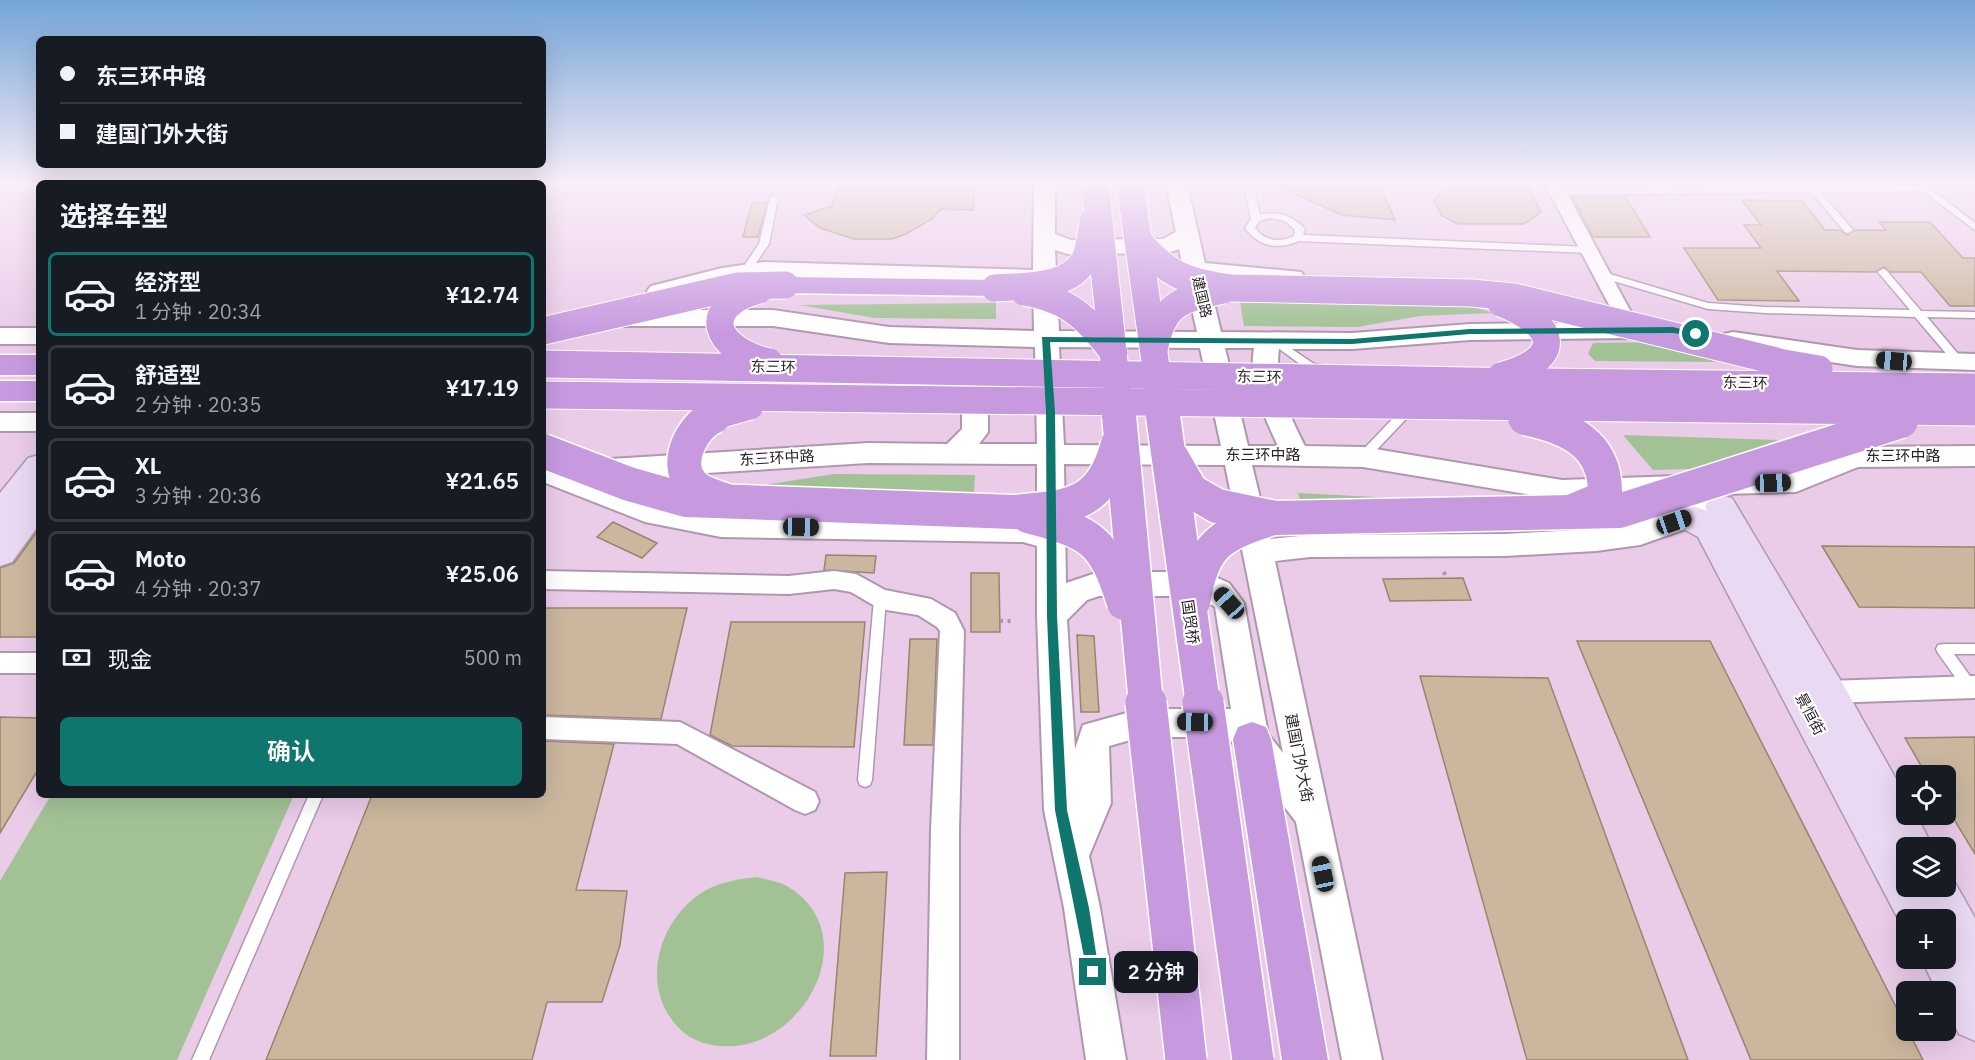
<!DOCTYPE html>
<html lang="zh">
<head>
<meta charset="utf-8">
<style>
  :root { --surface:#171b24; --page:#242831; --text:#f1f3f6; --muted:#9ea1a6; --line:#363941; --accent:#0f766e }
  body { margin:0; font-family:"IBM Plex Sans","Noto Sans SC",sans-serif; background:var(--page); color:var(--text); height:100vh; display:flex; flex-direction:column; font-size:22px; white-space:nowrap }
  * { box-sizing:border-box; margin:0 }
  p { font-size:20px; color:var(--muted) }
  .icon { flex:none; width:33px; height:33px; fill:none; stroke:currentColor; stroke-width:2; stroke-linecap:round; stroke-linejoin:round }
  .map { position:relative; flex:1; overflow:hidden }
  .panel { position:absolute; left:36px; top:180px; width:510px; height:618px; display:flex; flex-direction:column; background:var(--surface); border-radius:9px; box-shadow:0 6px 24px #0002 }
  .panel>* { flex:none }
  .banner { position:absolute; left:36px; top:36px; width:510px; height:132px; border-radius:9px; box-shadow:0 6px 24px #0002; display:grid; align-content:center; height:132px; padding:0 24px; background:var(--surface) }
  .fabs { position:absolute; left:1896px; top:765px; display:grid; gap:12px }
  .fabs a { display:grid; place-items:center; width:60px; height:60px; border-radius:9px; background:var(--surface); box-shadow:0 6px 24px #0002; font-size:30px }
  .end { position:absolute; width:27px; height:27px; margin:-14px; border:8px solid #0f766e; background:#fff; box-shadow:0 0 0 3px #fff }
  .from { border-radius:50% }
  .bubble { position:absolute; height:42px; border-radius:9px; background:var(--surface); box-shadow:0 6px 24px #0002; font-size:20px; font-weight:600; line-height:42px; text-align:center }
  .car { position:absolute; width:18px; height:36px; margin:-18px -9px; border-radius:8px; box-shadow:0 0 4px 2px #0007; background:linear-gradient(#222 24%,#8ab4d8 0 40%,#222 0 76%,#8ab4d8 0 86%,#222 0) }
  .banner b { display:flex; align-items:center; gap:21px; height:57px; font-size:22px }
  .banner b+b { border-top:2px solid var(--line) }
  .banner i { width:15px; height:15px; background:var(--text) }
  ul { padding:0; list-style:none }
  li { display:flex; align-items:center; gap:18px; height:84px; margin:0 12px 9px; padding:0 12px; border:3px solid var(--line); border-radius:9px }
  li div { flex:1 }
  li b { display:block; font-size:22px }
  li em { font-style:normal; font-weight:600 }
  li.active { border-color:var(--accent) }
  li>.icon { width:54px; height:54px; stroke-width:1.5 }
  h2 { padding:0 24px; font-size:27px; line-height:72px }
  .pay { display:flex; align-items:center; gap:15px; height:66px; padding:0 24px; font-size:22px }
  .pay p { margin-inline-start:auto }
  .cta { display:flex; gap:12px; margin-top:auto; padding:12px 24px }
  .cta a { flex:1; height:69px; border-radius:9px; background:var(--accent); color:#fff; font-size:24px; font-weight:600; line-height:69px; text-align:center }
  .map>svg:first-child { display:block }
  .built { fill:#eacce9; fill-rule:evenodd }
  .green { fill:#a2c295 }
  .building { fill:#cbb79e; stroke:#99856d; stroke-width:1.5 }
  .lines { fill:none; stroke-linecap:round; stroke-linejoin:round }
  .service-casing { stroke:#af98ae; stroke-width:3 }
  .minor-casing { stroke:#af98ae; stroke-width:4 }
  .tertiary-casing { stroke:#af98ae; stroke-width:4 }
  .secondary-casing { stroke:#af98ae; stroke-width:3 }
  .trunk-casing { stroke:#fff; stroke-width:3 }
  .path { stroke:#a895a8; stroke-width:4; stroke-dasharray:3 4.5; stroke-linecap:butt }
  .service { fill:#fff; fill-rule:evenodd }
  .minor { fill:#fff; fill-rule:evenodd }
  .tertiary { fill:#fff; fill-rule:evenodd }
  .secondary { fill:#ead9f3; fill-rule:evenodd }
  .trunk { fill:#c79ae0; fill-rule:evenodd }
  .trunk-bridge-far2-casing { stroke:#fff; stroke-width:29; stroke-linecap:butt }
  .trunk-bridge-far1-casing { stroke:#fff; stroke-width:37; stroke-linecap:butt }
  .trunk-bridge-casing { stroke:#fff; stroke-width:44; stroke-linecap:butt }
  .trunk-bridge-far2 { stroke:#c79ae0; stroke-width:27 }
  .trunk-bridge-far1 { stroke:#c79ae0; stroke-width:34 }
  .trunk-bridge { stroke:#c79ae0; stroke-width:41 }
  .route { fill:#0f766e }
  .labels { text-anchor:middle; stroke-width:4.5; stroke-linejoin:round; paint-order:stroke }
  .far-street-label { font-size:14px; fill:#2b222b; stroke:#fff }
  .street-label { font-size:15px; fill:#2b222b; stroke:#fff }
</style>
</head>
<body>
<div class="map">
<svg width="1975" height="1060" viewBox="0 0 1975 1060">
  <rect width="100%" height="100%" fill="#f2d9f1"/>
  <path class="built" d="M0,184H39V795H543V184H1975V1060H0ZM1906,776H1946V814H1906ZM1906,848H1946V886H1906ZM1906,920H1946V958H1906ZM1906,992H1946V1030H1906Z"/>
  <g class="green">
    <path d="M1239,296L1453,300L1493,313L1420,316L1357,327L1244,326Z"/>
    <path d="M996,303V319L875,318L799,305Z"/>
    <path d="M1662,342L1717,362L1595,361L1588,354L1593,343Z"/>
    <path d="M1623,435L1779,440L1693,469L1653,470Z"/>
    <path d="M834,474L975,475L974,492L738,489Z"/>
    <path d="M1298,493L1415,499L1302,506Z"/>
    <path d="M51,795H294L177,1060H0V881Z"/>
    <path d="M758,877C767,880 777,881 785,885C868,931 805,1052 721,1046C705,1045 688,1039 677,1026C639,985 659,917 706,890C723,881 740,879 758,877Z"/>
  </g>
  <g class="building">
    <path d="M841,184H975L973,210L941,209L932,219L906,234L892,239H854L820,228L804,215L832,206L837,189Z"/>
    <path d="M1273,184H1379L1395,220L1342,215Z"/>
    <path d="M1453,184H1527L1541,212L1524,224H1458L1441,215L1434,199Z"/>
    <path d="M1625,196L1650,237H1593L1572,197Z"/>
    <path d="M1742,200L1802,201L1825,230H1840L1847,235L1855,230H1886L1879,222H1930L1963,258H1975V306H1950L1921,272H1890L1884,267L1876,272L1777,271L1799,301L1718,300L1684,248H1761L1744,225H1761Z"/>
    <path d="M752,203H767L758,237H743Z"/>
    <path d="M613,522L657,543L642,558L597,537Z"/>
    <path d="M39,529V637H0V568L14,563Z"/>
    <path d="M1822,546L1975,547V608L1859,607Z"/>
    <path d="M826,555L876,556L874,573L824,570Z"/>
    <path d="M971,573H999L1000,632H971Z"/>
    <path d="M1463,578L1471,600L1390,601L1383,579Z"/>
    <path d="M543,608H687L661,719L543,715Z"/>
    <path d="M731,622H865L854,747L732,746L710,735Z"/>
    <path d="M1077,635L1094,636L1099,712H1081Z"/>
    <path d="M910,639H937L933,745H904Z"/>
    <path d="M1577,641H1710L1923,1060H1751Z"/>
    <path d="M1420,676L1548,678L1688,1060H1527Z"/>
    <path d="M0,717L39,718V768L0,833Z"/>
    <path d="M1975,737V854L1946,806V776H1927L1905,738Z"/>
    <path d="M543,741L614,744L576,890L627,891L620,945L602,1002H547L532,1060H266L372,795H543Z"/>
    <path d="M887,872L876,1056H830L845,873Z"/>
  </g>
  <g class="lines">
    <defs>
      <g id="service">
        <path d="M1244,184H1253L1260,215C1277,210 1293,216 1305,229L1303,235L1589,247L1594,250L1589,253L1299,241C1278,250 1259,247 1245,228L1251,219ZM1270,218L1285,221L1295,230L1294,236C1278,243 1265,241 1255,228L1259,221Z"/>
        <path d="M1925,185L1975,223V230L1923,191L1820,192L1853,230L1848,233L1845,232L1811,192L1557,195L1553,192L1557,189Z"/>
        <path d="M774,195L778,198L769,244L754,266L751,274H745L744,266L759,244L770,198Z"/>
        <path d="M1883,269L1886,270L1921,311L1975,312V318L1927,317L1963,360L1964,362L1963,364H1955L1915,317L1765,313L1708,309L1600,277L1598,275L1603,272L1708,303L1765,307L1910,310L1878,272Z"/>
        <path d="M1274,337L1314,364L1326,366L1327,368L1326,370H1308L1270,342L1269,340L1270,338Z"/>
        <path d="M1403,411L1407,412L1408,415L1407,418L1367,460H1359L1357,457L1359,454L1399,412Z"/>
        <path d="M880,594L884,595L886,599L872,780L870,785L865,787L860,785L858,780L874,599L876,595Z"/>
        <path d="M1943,644H1975V654H1954L1975,683V691L1970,693L1965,691L1938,653L1936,649L1938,645Z"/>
        <path d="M309,795H323L209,1060H192Z"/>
      </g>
      <g id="minor">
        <path d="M1545,184H1562L1633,316L1631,320H1617L1615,316Z"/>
        <path d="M543,571L789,576L834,571L856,574L885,590L931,599L955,613L964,631L959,830V1060H927L931,830L940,631L937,627L918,615L880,609L851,592L834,589L789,594L543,589Z"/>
        <rect x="0" y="653" width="39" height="20"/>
        <path d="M1975,676V698L1828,703L1819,700L1815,692L1819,684L1828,681Z"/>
        <path d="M543,717L680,722L815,792L819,801L815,810L805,814L795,810L677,744L543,739Z"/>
      </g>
      <g id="tertiary">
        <path d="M1034,184H1055V234L1071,240L1163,239L1176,232L1166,184H1187L1205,263L1301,272L1305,277L1301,282L1293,284L1208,277L1221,332L1352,333L1470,324L1633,322L1642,324L1645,330L1642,336L1633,338L1470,340L1352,349H1279C1274,382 1290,417 1305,446L1363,447L1562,480L1677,476L1687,479L1691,486L1687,493L1677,496L1562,500L1363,467L1252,465L1270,539L1310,535L1505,534L1596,529L1639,523L1713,498L1723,502L1727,509L1723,516L1640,545L1596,551L1505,556L1310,557L1275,561L1382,1060H1342L1296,822L1240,749L1226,737H1141L1109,746L1111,803L1089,856L1100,908L1126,1060H1086L1064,908L1044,810L1037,616V546L1023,542L721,537L645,522L543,482V464L546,463L868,443L947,444L962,429V374L966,368L975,366L984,368L988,374V432L979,444H1037L1035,347L889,343L773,326H619L611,323L607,318L611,313L619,310H773L889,327L1034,331L1033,282L764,276L722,282L659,298L651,296L647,291L651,286L722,268L764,262L1033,270ZM1179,249L1197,332L1059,331L1055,250L1068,254L1168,253ZM1059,347L1200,348L1221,446L1064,445ZM1225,348H1254C1248,381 1264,417 1278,446H1248ZM868,463L1037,464V524L1023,520L721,515L649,501L593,480ZM1064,464L1225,465L1283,753L1268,734L1244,603L1229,583L1204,572H1099L1066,583ZM1099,596H1200L1215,607L1231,709H1141L1083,725L1075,749L1067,620L1087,600Z"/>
        <rect x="0" y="328" width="39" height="16"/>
        <path d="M1733,332L1857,350L1975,354V370L1857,366L1724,346L1721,340L1724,334Z"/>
        <rect x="0" y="413" width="39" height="18"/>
        <path d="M1975,446V466L1858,467L1796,492L1723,494L1713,491L1709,484L1713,477L1723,474L1793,472L1855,447Z"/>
      </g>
      <g id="secondary">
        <path d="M39,455V525L12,562L0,566V493L28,458Z"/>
        <path d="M1721,495L1732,498L1841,681L1906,797V814H1916L1933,848H1906V886H1946V870L1949,872L1975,918V1041L1959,1034L1946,1008V992H1937L1921,958H1946V920H1906V934L1698,537L1678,526L1674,517L1678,508L1690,505L1707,511L1705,507L1710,498Z"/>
      </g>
      <g id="trunk">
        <path d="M785,277L995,280L1005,282L1008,288L1005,294L995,296L785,293L776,291L772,285L776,279Z"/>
        <rect x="0" y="355" width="39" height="20"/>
        <rect x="0" y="381" width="39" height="20"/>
        <path d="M1252,722L1266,727L1271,739L1328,1060H1282L1233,739L1238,727Z"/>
      </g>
    </defs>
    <use href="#service" class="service-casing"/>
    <use href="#minor" class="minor-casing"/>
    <use href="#tertiary" class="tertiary-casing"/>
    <use href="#secondary" class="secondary-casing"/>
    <use href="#trunk" class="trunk-casing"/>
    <g class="path">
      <path d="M1444,572L1446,578"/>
      <path d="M1000,621H1012"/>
    </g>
    <use href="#service" class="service"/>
    <use href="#minor" class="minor"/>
    <use href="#tertiary" class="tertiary"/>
    <use href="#secondary" class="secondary"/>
    <use href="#trunk" class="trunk"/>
    <defs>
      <g id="trunk-bridge-far2">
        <path d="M1095,184L1120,417"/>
        <path d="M1130,184L1163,417"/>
        <path d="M1138,240C1167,275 1186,282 1231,288L1471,293L1514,297L1784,363L1819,369"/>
        <path d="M995,288C1023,286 1070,289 1085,259C1090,247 1091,234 1093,222"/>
        <path d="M759,290C697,307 715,350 769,362"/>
        <path d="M1024,292C1071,300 1086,318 1114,353"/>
        <path d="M1501,303C1557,325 1566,358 1501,376"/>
        <path d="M543,331L738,286L785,285"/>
        <path d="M1154,350C1163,303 1179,300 1223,290"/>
        <path d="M543,364L1469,381L1975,387"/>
        <path d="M543,395L1975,412"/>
        <path d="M711,417L750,406"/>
      </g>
      <g id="trunk-bridge-far1">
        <path d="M714,416C692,427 674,461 691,483C699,493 713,496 724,500"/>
        <path d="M1119,416L1146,704"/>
        <path d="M1163,416L1203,704"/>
        <path d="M1525,418C1569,427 1606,444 1605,494L1597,501L1571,512"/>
        <path d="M543,451L629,484L686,500L1014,512C1072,507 1101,506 1118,444"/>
        <path d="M1172,458L1191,491L1217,506L1275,518L1619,511L1901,421"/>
        <path d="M1028,516C1092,533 1104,539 1124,603"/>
        <path d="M1193,602C1203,544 1219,535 1273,518"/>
      </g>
      <g id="trunk-bridge">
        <path d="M1146,703L1186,1060"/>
        <path d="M1203,703L1253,1060"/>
      </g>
    </defs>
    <use href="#trunk-bridge-far2" class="trunk-bridge-far2-casing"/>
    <use href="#trunk-bridge-far1" class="trunk-bridge-far1-casing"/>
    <use href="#trunk-bridge" class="trunk-bridge-casing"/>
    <use href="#trunk-bridge-far2" class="trunk-bridge-far2"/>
    <use href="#trunk-bridge-far1" class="trunk-bridge-far1"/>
    <use href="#trunk-bridge" class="trunk-bridge"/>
  </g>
  <linearGradient id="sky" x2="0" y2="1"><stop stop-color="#74a4d6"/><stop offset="0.55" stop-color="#f9eef9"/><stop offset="1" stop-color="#f9eef9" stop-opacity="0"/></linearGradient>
  <rect width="1975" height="333" fill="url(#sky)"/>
  <path class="route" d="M1673,327L1700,334L1696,336L1673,333L1470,334L1352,344L1050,342L1055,412L1057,616L1067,810L1089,908L1099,972L1098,977L1093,979L1088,977L1055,810L1047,616L1046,412L1042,337L1352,339L1470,329Z"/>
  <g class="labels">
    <g class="far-street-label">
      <text transform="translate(1202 297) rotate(77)" y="5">建国路</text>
    </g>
    <g class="street-label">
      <text transform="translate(773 367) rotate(1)" y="5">东三环</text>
      <text transform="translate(1259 377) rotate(1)" y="5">东三环</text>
      <text transform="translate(1745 383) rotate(1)" y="5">东三环</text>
      <text x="1263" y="460">东三环中路</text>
      <text x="1903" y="461">东三环中路</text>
      <text transform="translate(777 458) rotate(-3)" y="5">东三环中路</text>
      <text transform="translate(1190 622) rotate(82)" y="5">国贸桥</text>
      <text transform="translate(1810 714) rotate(62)" y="5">景恒街</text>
      <text transform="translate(1299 758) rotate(79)" y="5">建国门外大街</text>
    </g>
  </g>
</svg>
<div class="fabs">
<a><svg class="icon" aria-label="locate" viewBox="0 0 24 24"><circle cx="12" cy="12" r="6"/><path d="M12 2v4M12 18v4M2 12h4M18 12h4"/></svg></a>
<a><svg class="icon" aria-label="layers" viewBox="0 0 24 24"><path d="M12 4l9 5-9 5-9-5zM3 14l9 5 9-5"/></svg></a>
<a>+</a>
<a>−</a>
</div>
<i class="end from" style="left:1696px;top:334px"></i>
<i class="end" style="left:1093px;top:972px"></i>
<div class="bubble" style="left:1114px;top:951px;width:84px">2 分钟</div>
<i class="car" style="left:1894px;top:361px;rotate:275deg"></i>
<i class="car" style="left:1773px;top:483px;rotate:88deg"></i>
<i class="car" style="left:1674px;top:522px;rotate:71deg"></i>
<i class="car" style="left:801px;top:527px;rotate:91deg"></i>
<i class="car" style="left:1229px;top:603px;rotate:318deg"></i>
<i class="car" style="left:1195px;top:722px;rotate:271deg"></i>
<i class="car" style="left:1323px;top:874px;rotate:348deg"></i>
<div class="banner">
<b><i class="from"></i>东三环中路</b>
<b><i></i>建国门外大街</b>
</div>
<section class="panel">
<h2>选择车型</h2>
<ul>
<li class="active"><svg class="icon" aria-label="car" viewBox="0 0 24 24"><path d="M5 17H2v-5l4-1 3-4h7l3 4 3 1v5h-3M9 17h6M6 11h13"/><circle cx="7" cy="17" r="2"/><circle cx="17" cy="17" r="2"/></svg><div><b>经济型</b><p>1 分钟 · 20:34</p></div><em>¥12.74</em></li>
<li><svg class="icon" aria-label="car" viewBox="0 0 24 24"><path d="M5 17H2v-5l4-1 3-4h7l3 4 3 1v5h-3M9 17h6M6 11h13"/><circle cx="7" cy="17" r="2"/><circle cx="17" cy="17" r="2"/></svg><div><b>舒适型</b><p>2 分钟 · 20:35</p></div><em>¥17.19</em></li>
<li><svg class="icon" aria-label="car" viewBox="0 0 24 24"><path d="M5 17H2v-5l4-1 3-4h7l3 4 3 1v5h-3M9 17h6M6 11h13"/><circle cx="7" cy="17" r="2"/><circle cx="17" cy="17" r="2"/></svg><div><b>XL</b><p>3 分钟 · 20:36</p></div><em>¥21.65</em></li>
<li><svg class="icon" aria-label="car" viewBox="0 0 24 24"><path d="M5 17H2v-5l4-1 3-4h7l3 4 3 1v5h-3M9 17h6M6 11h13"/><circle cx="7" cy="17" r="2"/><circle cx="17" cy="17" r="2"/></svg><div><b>Moto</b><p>4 分钟 · 20:37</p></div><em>¥25.06</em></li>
</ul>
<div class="pay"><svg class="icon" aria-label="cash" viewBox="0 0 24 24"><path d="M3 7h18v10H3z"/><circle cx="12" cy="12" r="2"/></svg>现金<p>500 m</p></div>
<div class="cta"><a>确认</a></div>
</section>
</div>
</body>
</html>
